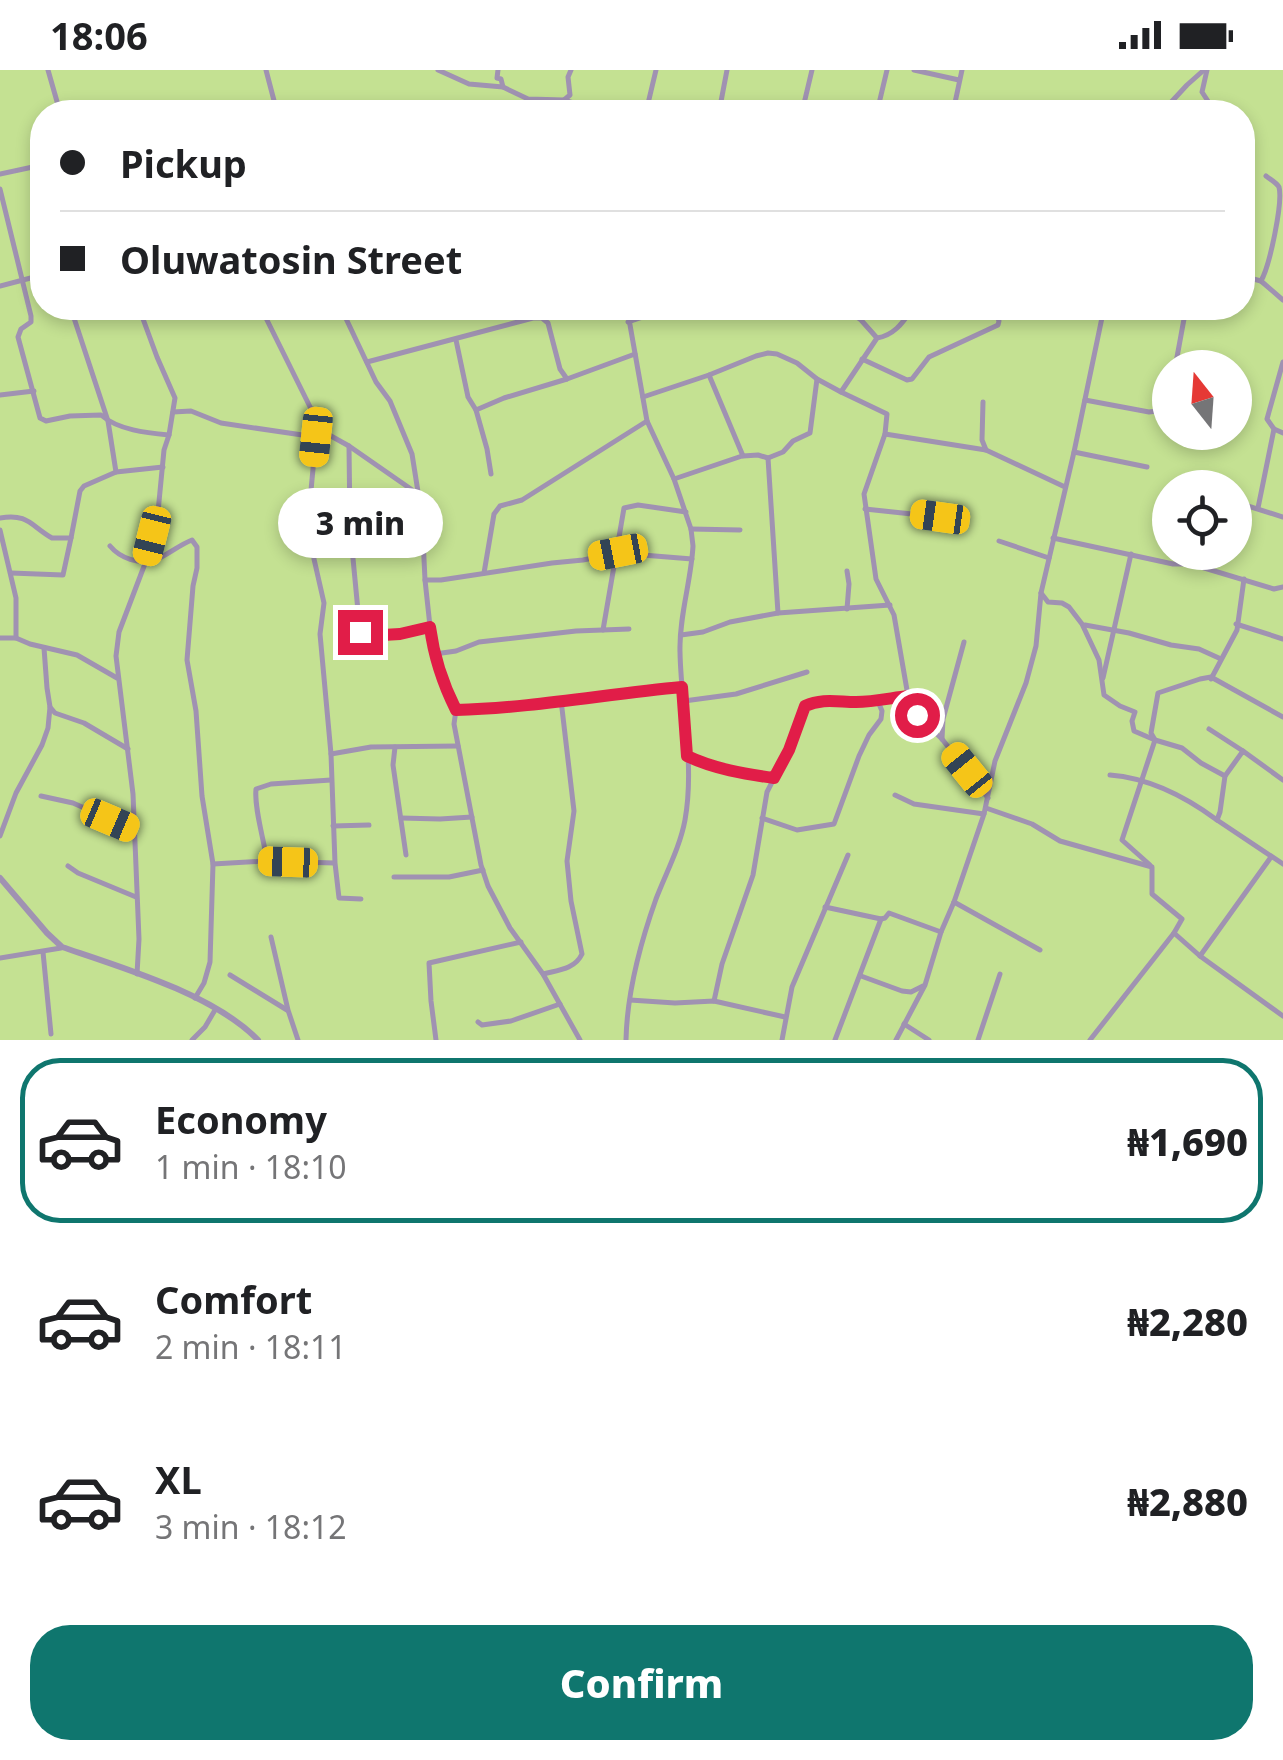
<!DOCTYPE html>
<html lang="en">
<head>
<meta charset="utf-8">
<style>
  :root { --surface:#fff; --page:#f2f2f2; --text:#202124; --muted:#757577; --line:#e0e0e0; --accent:#0f766e }
  body { margin:0; font-family:"Noto Sans",sans-serif; background:var(--page); color:var(--text); height:100vh; display:flex; flex-direction:column; font-size:38px; white-space:nowrap }
  * { box-sizing:border-box; margin:0 }
  p { font-size:32px; color:var(--muted) }
  .icon { flex:none; width:55px; height:55px; fill:none; stroke:currentColor; stroke-width:2; stroke-linecap:round; stroke-linejoin:round }
  .map { position:relative; height:970px; overflow:hidden }
  .panel { display:flex; flex-direction:column; background:var(--surface); flex:1 }
  .panel>* { flex:none }
  .hud { position:absolute; left:30px; top:30px; width:1225px; height:220px; border-radius:40px; box-shadow:0 5px 15px #0003; display:grid; align-content:center; height:220px; padding:0 30px; background:var(--surface) }
  .needle { width:65px; rotate:343deg }
  .fabs { position:absolute; left:1152px; top:280px; display:grid; gap:20px }
  .fabs a { display:grid; place-items:center; width:100px; height:100px; border-radius:50%; background:var(--surface); box-shadow:0 5px 15px #0003; font-size:50px }
  .end { position:absolute; width:45px; height:45px; margin:-22px; border:12px solid #e11d48; background:#fff; box-shadow:0 0 0 5px #fff }
  .from { border-radius:50% }
  .bubble { position:absolute; height:70px; border-radius:35px; background:var(--surface); box-shadow:0 5px 15px #0003; font-size:32px; font-weight:800; line-height:70px; text-align:center }
  .car { position:absolute; width:30px; height:60px; margin:-30px -15px; border-radius:12px; box-shadow:0 0 8px 2px #0007; background:linear-gradient(#f5c518 24%,#345 0 40%,#f5c518 0 76%,#345 0 86%,#f5c518 0) }
  .hud b { display:flex; align-items:center; gap:35px; height:95px; font-size:38px }
  .hud b+b { border-top:2px solid var(--line) }
  .hud i { width:25px; height:25px; background:var(--text) }
  ul { padding:18px 0 0; list-style:none }
  li { display:flex; align-items:center; gap:30px; height:165px; margin:0 20px 15px; padding:0 10px; border:5px solid transparent; border-radius:40px }
  li div { flex:1 }
  li b { display:block; font-size:38px }
  li em { font-style:normal; font-weight:800 }
  li.current { border-color:var(--accent) }
  li>.icon { width:90px; height:90px; stroke-width:1.5 }
  .primary-button { display:flex; gap:20px; margin-top:auto; padding:20px 30px }
  .primary-button a { flex:1; height:115px; border-radius:40px; background:var(--accent); color:#fff; font-size:40px; font-weight:800; line-height:115px; text-align:center }
  .status { display:flex; justify-content:space-between; align-items:center; height:70px; padding:0 50px; background:var(--surface); direction:ltr }
  .status svg { height:28px; fill:currentColor }
  .map>svg:first-child { display:block }
  .lines { fill:none; stroke-linecap:round; stroke-linejoin:round }
  .minor { stroke:#a092b2; stroke-width:5 }
  .tertiary { stroke:#a092b2; stroke-width:6 }
  .route { stroke:#e11d48; stroke-width:12 }
</style>
</head>
<body>
<div class="status"><b>18:06</b><svg viewBox="0 0 49 12"><path d="M0 12V9h3v3zM5 12V6h3v6zM10 12V3h3v9zM15 12V0h3v12zM26 1h20v11H26zM47 4h2v5h-2z"/></svg></div>
<div class="map">
<svg width="1283" height="970" viewBox="0 0 1283 970">
  <rect width="100%" height="100%" fill="#c4e192"/>
  <g class="lines">
    <g class="minor">
      <path d="M48,0L60,42"/>
      <path d="M266,0L277,42"/>
      <path d="M438,0L469,14L503,17L528,29L564,30L601,42"/>
      <path d="M498,0L497,8L501,9L503,17"/>
      <path d="M914,0L959,10"/>
      <path d="M1207,0L1202,22L1215,42"/>
      <path d="M564,30L570,25L568,7L571,0"/>
      <path d="M646,42L656,0"/>
      <path d="M719,42L727,0"/>
      <path d="M802,42L812,0"/>
      <path d="M877,42L887,0"/>
      <path d="M953,42L962,0"/>
      <path d="M1162,42L1187,15L1204,0"/>
      <path d="M0,104L42,95"/>
      <path d="M0,119L31,246V252L21,259L18,267L40,348L46,351L70,346L101,345C118,360 147,363 169,365"/>
      <path d="M1242,206L1261,211C1270,195 1283,132 1279,117C1276,112 1271,110 1266,106"/>
      <path d="M1261,211L1283,230"/>
      <path d="M0,216L42,205"/>
      <path d="M122,238L140,243"/>
      <path d="M261,238L322,361L349,376L418,424"/>
      <path d="M341,238L376,312L390,331L412,384L422,447L425,510L433,584L440,607L456,640L454,654L481,795L488,816L510,858L543,904L580,970"/>
      <path d="M844,238L861,250L877,268"/>
      <path d="M913,238C903,252 895,265 877,268L841,322L887,344L885,364L864,424L876,509L894,545L908,626L917,645L942,669L988,728"/>
      <path d="M628,252L670,238"/>
      <path d="M456,270L468,327L476,340L487,379L491,404"/>
      <path d="M862,289L907,310L912,309L929,287L998,255L999,251L994,238"/>
      <path d="M367,292L533,248H542L548,253L560,299L567,309L635,284"/>
      <path d="M1175,298L1186,238"/>
      <path d="M709,305L743,386L758,385L768,388L783,382L793,371L810,363L817,309"/>
      <path d="M0,325L34,321"/>
      <path d="M643,327L709,305L756,286L768,283L777,284L797,293L817,309L841,322"/>
      <path d="M1085,330L1149,342L1157,341L1162,334L1170,312"/>
      <path d="M983,332L982,370L986,380"/>
      <path d="M476,340L504,328L567,309"/>
      <path d="M173,342L191,341L221,353L316,367"/>
      <path d="M1274,359L1283,363"/>
      <path d="M322,361L316,367L310,431L314,489L324,533L320,564L331,684L335,793L339,828L361,829"/>
      <path d="M885,364L986,380L1065,417"/>
      <path d="M349,376L350,457L360,562L366,567L400,565L430,557"/>
      <path d="M1074,382L1147,397"/>
      <path d="M116,402L163,397"/>
      <path d="M674,409L742,386"/>
      <path d="M1179,417L1181,418"/>
      <path d="M1235,432L1283,447"/>
      <path d="M1258,438L1274,359L1267,349L1283,292"/>
      <path d="M865,439L940,447"/>
      <path d="M0,448C28,443 31,456 52,468H71L80,421L84,416L116,402L108,351L74,248"/>
      <path d="M691,459L740,460"/>
      <path d="M0,460L16,528V568"/>
      <path d="M1053,468L1173,494H1191L1274,519L1283,517"/>
      <path d="M999,471L1049,488"/>
      <path d="M110,476C120,488 139,495 155,490C166,486 179,475 192,470L197,477V498L193,516L187,590L196,641L202,726L213,794L210,892L204,913L195,928"/>
      <path d="M1191,494L1194,482"/>
      <path d="M847,501L849,514L847,539"/>
      <path d="M11,503L63,505L71,468"/>
      <path d="M484,503L494,444L500,436L522,430L647,351"/>
      <path d="M425,510H441L552,493L583,490L618,483L692,489"/>
      <path d="M1041,523L1048,532L1062,533L1069,537L1082,554L1099,590L1104,625L1120,636L1135,642L1132,651L1134,661L1155,670L1182,678L1201,693L1225,706"/>
      <path d="M778,543L890,535"/>
      <path d="M1236,554L1283,569"/>
      <path d="M1085,555L1129,563L1171,575L1199,579L1221,589"/>
      <path d="M603,560L624,438L638,435L686,442"/>
      <path d="M681,565L703,562L730,552L778,543L768,388"/>
      <path d="M0,568H16L30,574L77,585L117,608"/>
      <path d="M44,578L47,618L50,637L55,643L84,653L128,679"/>
      <path d="M435,584L456,581L479,572L576,561L629,559"/>
      <path d="M1103,608L1131,484"/>
      <path d="M1211,609L1237,560L1244,509"/>
      <path d="M561,630L682,617"/>
      <path d="M684,631L736,624L807,602"/>
      <path d="M457,640L516,638L561,630L574,741L567,791L571,831L582,884C575,899 559,900 543,904"/>
      <path d="M1209,659L1243,681"/>
      <path d="M942,669L943,649L964,572"/>
      <path d="M395,677L393,695L406,785"/>
      <path d="M331,684L371,677L458,676"/>
      <path d="M687,686L745,704L774,708"/>
      <path d="M1110,705C1148,708 1186,727 1217,750"/>
      <path d="M1283,710L1243,681L1225,706L1220,742L1217,750L1283,794"/>
      <path d="M895,725L914,734L984,744"/>
      <path d="M41,726L73,733L134,760"/>
      <path d="M986,738L1032,754L1060,771L1152,797V824L1182,849L1174,863L1090,970"/>
      <path d="M401,748L440,749L472,747"/>
      <path d="M762,748L797,760L834,754L859,686L869,665L881,649L882,641L877,629"/>
      <path d="M333,756L369,755"/>
      <path d="M0,766L16,723L42,675L48,658L50,637"/>
      <path d="M267,791C264,770 254,738 256,719L271,714L331,710"/>
      <path d="M213,794L267,791L334,793"/>
      <path d="M1150,795L1122,770L1155,670L1151,663L1158,623L1200,609L1211,607L1283,647"/>
      <path d="M68,796L78,803L136,827"/>
      <path d="M394,807H449L483,800"/>
      <path d="M954,832L1040,880"/>
      <path d="M825,837L881,849L885,848L889,843L941,862"/>
      <path d="M1174,863L1200,886L1283,946"/>
      <path d="M271,867L288,940L298,970"/>
      <path d="M43,882L51,964"/>
      <path d="M1200,886L1271,787"/>
      <path d="M0,888L61,878"/>
      <path d="M137,904L139,869L133,724L116,586L119,562L146,491L158,442L164,380L169,365L175,328L157,287L139,238"/>
      <path d="M230,905L287,940"/>
      <path d="M861,906L902,921L911,922L923,916"/>
      <path d="M630,930L675,933L714,931L785,947"/>
      <path d="M714,931L722,894L753,805L767,722L789,679L805,636C822,629 838,632 856,632C873,632 891,628 908,626"/>
      <path d="M478,952L482,955L511,951L560,934"/>
      <path d="M904,954L929,970"/>
      <path d="M192,970L205,957L215,940"/>
      <path d="M436,970L431,931L429,893L521,872"/>
      <path d="M626,970C627,921 640,874 656,829C666,803 680,777 685,750C695,694 681,638 680,582C679,546 691,512 693,476L691,459L674,409L647,351L627,238"/>
      <path d="M782,970L792,917L848,785"/>
      <path d="M835,970L881,849"/>
      <path d="M896,970L925,915L941,862L954,832L984,744L995,691L1026,613L1036,576L1041,523L1074,382L1104,238"/>
      <path d="M978,970L1000,904"/>
    </g>
    <path class="tertiary" d="M0,808L47,863L62,877C121,897 215,925 258,970"/>
  </g>
  <g class="lines">
    <path class="route" d="M360,562L366,566L400,564L430,557C434,588 442,612 456,640C532,638 606,624 682,617L687,686C714,699 745,704 774,708L789,680L805,636C822,628 838,632 856,632C873,632 891,628 908,626L917,645"/>
  </g>
</svg>
<div class="fabs">
<a><svg class="needle" viewBox="-14 -14 28 28"><path d="M0-13l5 13h-10z" fill="#e53935"/><path d="M0 13l5-13h-10z" fill="#757577"/></svg></a>
<a><svg class="icon" aria-label="locate" viewBox="0 0 24 24"><circle cx="12" cy="12" r="6"/><path d="M12 2v4M12 18v4M2 12h4M18 12h4"/></svg></a>
</div>
<i class="end from" style="left:917px;top:645px"></i>
<i class="end" style="left:360px;top:562px"></i>
<div class="bubble" style="left:278px;top:418px;width:165px">3 min</div>
<i class="car" style="left:316px;top:367px;rotate:186deg"></i>
<i class="car" style="left:940px;top:447px;rotate:278deg"></i>
<i class="car" style="left:152px;top:466px;rotate:194deg"></i>
<i class="car" style="left:618px;top:482px;rotate:259deg"></i>
<i class="car" style="left:967px;top:700px;rotate:321deg"></i>
<i class="car" style="left:110px;top:750px;rotate:113deg"></i>
<i class="car" style="left:288px;top:792px;rotate:272deg"></i>
<div class="hud">
<b><i class="from"></i>Pickup</b>
<b><i></i>Oluwatosin Street</b>
</div>
</div>
<section class="panel">
<ul>
<li class="current"><svg class="icon" aria-label="car" viewBox="0 0 24 24"><path d="M5 17H2v-5l4-1 3-4h7l3 4 3 1v5h-3M9 17h6M6 11h13"/><circle cx="7" cy="17" r="2"/><circle cx="17" cy="17" r="2"/></svg><div><b>Economy</b><p>1 min · 18:10</p></div><em>₦1,690</em></li>
<li><svg class="icon" aria-label="car" viewBox="0 0 24 24"><path d="M5 17H2v-5l4-1 3-4h7l3 4 3 1v5h-3M9 17h6M6 11h13"/><circle cx="7" cy="17" r="2"/><circle cx="17" cy="17" r="2"/></svg><div><b>Comfort</b><p>2 min · 18:11</p></div><em>₦2,280</em></li>
<li><svg class="icon" aria-label="car" viewBox="0 0 24 24"><path d="M5 17H2v-5l4-1 3-4h7l3 4 3 1v5h-3M9 17h6M6 11h13"/><circle cx="7" cy="17" r="2"/><circle cx="17" cy="17" r="2"/></svg><div><b>XL</b><p>3 min · 18:12</p></div><em>₦2,880</em></li>
</ul>
<div class="primary-button"><a>Confirm</a></div>
</section>
</body>
</html>
